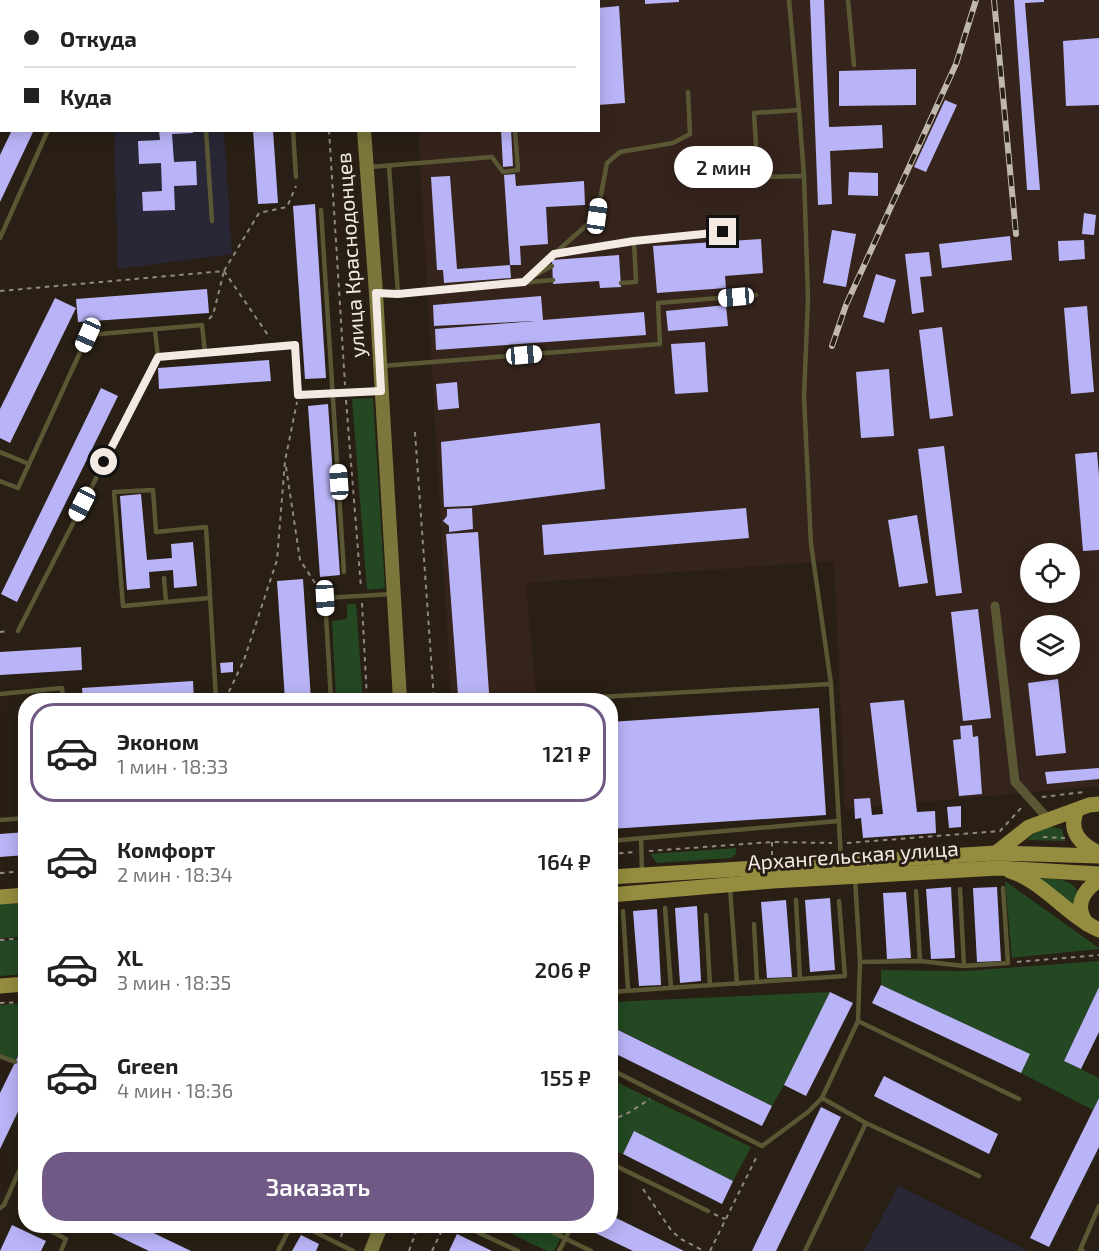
<!DOCTYPE html>
<html lang="ru">
<head>
<meta charset="utf-8">
<style>
  :root { --surface:#fff; --page:#f2f2f2; --text:#222; --muted:#767676; --line:#e0e0e0; --accent:#705985 }
  body { margin:0; font-family:"Exo 2",sans-serif; background:var(--page); color:var(--text); height:100vh; display:flex; flex-direction:column; font-size:22px; white-space:nowrap }
  * { box-sizing:border-box; margin:0 }
  p { font-size:20px; color:var(--muted) }
  .icon { flex:none; width:33px; height:33px; fill:none; stroke:currentColor; stroke-width:2; stroke-linecap:round; stroke-linejoin:round }
  .map { position:relative; flex:1; overflow:hidden }
  .side { position:absolute; left:18px; top:693px; width:600px; height:540px; display:flex; flex-direction:column; background:var(--surface); border-radius:24px; box-shadow:0 3px 15px #0003 }
  .side>* { flex:none }
  .top-card { position:absolute; left:0px; top:0px; width:600px; height:132px; box-shadow:0 3px 15px #0003; display:grid; align-content:center; height:132px; padding:0 24px; background:var(--surface) }
  .controls { position:absolute; left:1020px; top:543px; display:grid; gap:12px }
  .controls a { display:grid; place-items:center; width:60px; height:60px; border-radius:50%; background:var(--surface); box-shadow:0 3px 15px #0003; font-size:30px }
  .end { position:absolute; width:27px; height:27px; margin:-14px; border:8px solid #f2eae3; background:#111; box-shadow:0 0 0 3px #111 }
  .from { border-radius:50% }
  .bubble { position:absolute; height:42px; border-radius:21px; background:var(--surface); box-shadow:0 3px 15px #0003; font-size:20px; font-weight:600; line-height:42px; text-align:center }
  .car { position:absolute; width:18px; height:36px; margin:-18px -9px; border-radius:8px; box-shadow:0 0 4px 2px #0007; background:linear-gradient(#fff 24%,#345 0 40%,#fff 0 76%,#345 0 86%,#fff 0) }
  .top-card b { display:flex; align-items:center; gap:21px; height:57px; font-size:22px }
  .top-card b+b { border-top:2px solid var(--line) }
  .top-card i { width:15px; height:15px; background:var(--text) }
  ul { padding:10px 0 0; list-style:none }
  li { display:flex; align-items:center; gap:18px; height:99px; margin:0 12px 9px; padding:0 12px; border:3px solid transparent; border-radius:24px }
  li div { flex:1 }
  li b { display:block; font-size:22px }
  li em { font-style:normal; font-weight:600 }
  li.current { border-color:var(--accent) }
  li>.icon { width:54px; height:54px; stroke-width:1.5 }
  .action { display:flex; gap:12px; margin-top:auto; padding:12px 24px }
  .action a { flex:1; height:69px; border-radius:24px; background:var(--accent); color:#fff; font-size:24px; font-weight:600; line-height:69px; text-align:center }
  .map>svg:first-child { display:block }
  .industrial { fill:#35241c; fill-rule:evenodd }
  .education { fill:#292636 }
  .green { fill:#234822 }
  .building { fill:#b9b4f7 }
  .lines { fill:none; stroke-linecap:round; stroke-linejoin:round }
  .path { stroke:#91887f; stroke-width:2; stroke-dasharray:4.5 4.5; stroke-linecap:butt }
  .service { stroke:#5a5834; stroke-width:4.5 }
  .minor { stroke:#5a5834; stroke-width:9 }
  .secondary { stroke:#7b763b; stroke-width:14 }
  .primary { stroke:#948d3f; stroke-width:15 }
  .rail-casing { stroke:#c0b7af; stroke-width:6 }
  .rail { stroke:#291f14; stroke-width:4; stroke-dasharray:11; stroke-linecap:butt }
  .route { stroke:#f2eae3; stroke-width:8 }
  .labels { text-anchor:middle; stroke-width:6; stroke-linejoin:round; paint-order:stroke }
  .street-label { font-size:21px; fill:#f2eae3; stroke:#291f14 }
</style>
</head>
<body>
<div class="map">
<svg width="1099" height="1251" viewBox="0 0 1099 1251">
  <rect width="100%" height="100%" fill="#291f14"/>
  <path class="industrial" d="M441,0H1099V786L845,809L834,561L526,583L536,692L451,698L418,131L598,130V2ZM1030,554H1070V592H1030ZM1030,626H1070V664H1030Z"/>
  <g class="education">
    <path d="M114,131H224L232,254L118,269Z"/>
    <path d="M898,1186H899L1029,1251H864Z"/>
  </g>
  <g class="green">
    <path d="M373,398L385,588L367,590L352,399Z"/>
    <path d="M347,604H356L363,700H336L332,621L347,619Z"/>
    <path d="M1045,826L1062,829L1065,841L1027,840L1037,830Z"/>
    <path d="M736,848V854L731,858L657,863L650,854Z"/>
    <path d="M1036,878C1050,879 1069,877 1077,890L1074,909Z"/>
    <path d="M1005,881L1099,948V949L1012,958Z"/>
    <path d="M25,903V937L0,938V904Z"/>
    <path d="M25,939V974L0,976V941Z"/>
    <path d="M1099,961V987L1064,1061L1099,1078V1098L1093,1110L1021,1073L1029,1054L881,985V970L965,971Z"/>
    <path d="M830,992L784,1085L772,1106L611,1026L610,1002Z"/>
    <path d="M25,1003V1040L15,1062L0,1059V1005Z"/>
    <path d="M610,1079L751,1147L733,1181L634,1132L623,1154L611,1150Z"/>
    <path d="M506,1226H567L554,1251H547L504,1230Z"/>
  </g>
  <g class="building">
    <path d="M645,0H679V2L645,4Z"/>
    <path d="M810,0H824L829,127L882,125L883,148L830,151L832,204L818,205Z"/>
    <path d="M1014,0H1044V2L1025,3L1040,190H1027Z"/>
    <path d="M619,6L625,103L598,105V8Z"/>
    <path d="M1099,38V105L1066,106L1063,41Z"/>
    <path d="M916,69V105L839,106V71Z"/>
    <path d="M945,100L957,105L926,172L914,167Z"/>
    <path d="M12,130H34L0,202V155Z"/>
    <path d="M159,130H193V133L172,134L174,162L196,161L197,185L174,186L175,210L143,211L142,192L162,191L161,163L139,164L138,141L160,140Z"/>
    <path d="M253,130H273L278,203L258,204Z"/>
    <path d="M501,130H511L513,166L503,167Z"/>
    <path d="M752,148L754,166L736,168L735,150Z"/>
    <path d="M849,172L878,173V196L848,195Z"/>
    <path d="M515,174L516,186L584,181L585,205L546,207L548,244L520,246L521,265H510L511,278L444,283L443,270H437L431,177L450,176L457,269L510,265L504,175Z"/>
    <path d="M315,204L326,378L305,379L293,206Z"/>
    <path d="M1084,213L1096,215L1094,235L1082,234Z"/>
    <path d="M832,230L856,234L846,287L823,283Z"/>
    <path d="M1010,236L1012,260L942,268L939,244Z"/>
    <path d="M761,239L763,273L725,276L726,288L657,293L653,246Z"/>
    <path d="M1084,240L1085,259L1059,261L1058,241Z"/>
    <path d="M929,252L932,276L920,277L924,312L912,314L905,254Z"/>
    <path d="M619,255L621,287L600,288L599,281L553,284L552,260Z"/>
    <path d="M876,274L896,280L884,323L863,317Z"/>
    <path d="M207,289L209,313L78,322L76,299Z"/>
    <path d="M541,296L543,320L644,312L646,335L436,350L435,329L535,321L434,326L433,305Z"/>
    <path d="M55,298L76,308L10,443L0,438V409Z"/>
    <path d="M726,305L728,326L668,331L666,311Z"/>
    <path d="M1087,306L1094,392L1071,394L1064,308Z"/>
    <path d="M942,327L953,416L930,419L919,330Z"/>
    <path d="M705,342L708,392L675,394L671,344Z"/>
    <path d="M269,360L271,381L159,389L158,368Z"/>
    <path d="M889,369L894,436L861,438L856,372Z"/>
    <path d="M457,382L459,408L438,410L436,384Z"/>
    <path d="M101,388L118,396L17,602L1,594Z"/>
    <path d="M328,404L340,575L320,577L308,406Z"/>
    <path d="M600,423L605,489L470,506L444,507L441,442Z"/>
    <path d="M944,446L962,593L936,596L918,449Z"/>
    <path d="M1097,452L1099,476V550L1083,551L1075,454Z"/>
    <path d="M141,494L147,560L172,558L171,544L193,542L197,586L174,588L173,570L149,572L150,588L127,590L120,496Z"/>
    <path d="M472,508L473,529L449,532V526L443,521L447,516V509Z"/>
    <path d="M746,508L749,538L544,555L542,525Z"/>
    <path d="M917,515L928,583L899,587L888,520Z"/>
    <path d="M478,532L489,693L458,695L446,534Z"/>
    <path d="M303,579L311,700H285L277,581Z"/>
    <path d="M978,609L991,718L963,721L951,612Z"/>
    <path d="M81,647L82,670L0,675V652Z"/>
    <path d="M233,662V672L221,673L220,663Z"/>
    <path d="M1058,679L1066,753L1036,756L1028,683Z"/>
    <path d="M193,681L194,700H83L82,688Z"/>
    <path d="M904,700L917,812L935,811L936,833L863,838L861,818L855,819L854,799L870,798L872,815L883,814L870,703Z"/>
    <path d="M819,708L826,815L610,829V722Z"/>
    <path d="M972,725L973,737L978,736L982,794L959,796L953,740L961,739L960,726Z"/>
    <path d="M1099,768V779L1047,784L1045,772Z"/>
    <path d="M961,806V827L949,828L947,807Z"/>
    <path d="M26,832V855L0,857V834Z"/>
    <path d="M951,887L955,958L931,959L926,889Z"/>
    <path d="M997,887L1001,961L977,962L973,888Z"/>
    <path d="M906,892L911,958L887,959L883,893Z"/>
    <path d="M830,898L835,970L810,972L805,900Z"/>
    <path d="M786,900L792,977L767,978L761,902Z"/>
    <path d="M697,906L701,981L680,983L675,908Z"/>
    <path d="M657,909L661,985L639,986L633,911Z"/>
    <path d="M610,912H614L618,987L610,988Z"/>
    <path d="M881,985L1030,1054L1021,1073L872,1003Z"/>
    <path d="M1099,987V1032L1081,1069L1064,1061Z"/>
    <path d="M830,992L853,1003L806,1096L784,1085Z"/>
    <path d="M610,1026L772,1106L762,1126L610,1051Z"/>
    <path d="M26,1040V1095L0,1149V1093Z"/>
    <path d="M884,1076L998,1134L989,1154L874,1096Z"/>
    <path d="M1099,1098V1147L1049,1247L1030,1238Z"/>
    <path d="M821,1107L841,1117L776,1251H752Z"/>
    <path d="M634,1131L733,1181L722,1204L623,1154Z"/>
    <path d="M610,1215L684,1251H633L589,1230L591,1226H610Z"/>
    <path d="M12,1225L46,1241L41,1251H0Z"/>
    <path d="M97,1226H139L191,1251H149Z"/>
    <path d="M457,1234L492,1251H449Z"/>
    <path d="M301,1235L319,1244L316,1251H292Z"/>
  </g>
  <g class="lines">
    <g class="path">
      <path d="M319,0V2"/>
      <path d="M0,59L2,60"/>
      <path d="M329,130L345,385"/>
      <path d="M224,271L270,338"/>
      <path d="M0,291L224,271L259,213L287,207L296,186"/>
      <path d="M209,319L213,315L224,271"/>
      <path d="M346,400L361,588"/>
      <path d="M415,432L434,700"/>
      <path d="M286,467L300,560L321,592"/>
      <path d="M362,603L367,700"/>
      <path d="M0,632L9,631"/>
      <path d="M225,700L244,660L277,560L285,461L297,402"/>
      <path d="M1042,797L1084,792"/>
      <path d="M1043,837L1065,838"/>
      <path d="M772,842V855"/>
      <path d="M847,843L1000,831L1022,807"/>
      <path d="M649,851L772,842L832,843"/>
      <path d="M610,854L635,852"/>
      <path d="M0,873L26,871"/>
      <path d="M0,940L26,938"/>
      <path d="M1017,962L1099,955"/>
      <path d="M0,1003L26,1002"/>
      <path d="M610,1121L628,1113L650,1099"/>
      <path d="M643,1189L671,1230L681,1239L704,1251"/>
      <path d="M714,1214L725,1219"/>
      <path d="M341,1237L344,1226"/>
      <path d="M409,1251L418,1226"/>
      <path d="M432,1251L444,1226"/>
      <path d="M710,1251L758,1154"/>
    </g>
    <g class="service">
      <path d="M212,0V2"/>
      <path d="M789,0L799,110L754,113L758,177L804,176"/>
      <path d="M848,0L854,65"/>
      <path d="M0,17L2,18"/>
      <path d="M799,110L804,176L808,298L804,397L811,544L831,684"/>
      <path d="M206,130L212,221"/>
      <path d="M293,130L296,177"/>
      <path d="M389,166L398,294"/>
      <path d="M370,167L492,157L503,172L518,170L515,130"/>
      <path d="M321,210L344,572"/>
      <path d="M0,238L48,130"/>
      <path d="M634,241L723,232"/>
      <path d="M554,254L597,216L607,163L620,152L673,143L690,134L688,92"/>
      <path d="M532,277L552,266"/>
      <path d="M524,282L554,254L634,241L636,282L621,283"/>
      <path d="M379,293L398,294L553,280"/>
      <path d="M155,330L158,357L295,345L298,395L381,391"/>
      <path d="M382,366L660,344L658,303L756,295"/>
      <path d="M0,452L29,464"/>
      <path d="M0,481L18,488L88,335L202,325L205,352"/>
      <path d="M164,578L166,602"/>
      <path d="M210,598L123,606L114,492L153,490L156,532L206,527L216,700"/>
      <path d="M18,631L158,357"/>
      <path d="M0,694L62,688L63,700"/>
      <path d="M331,700L325,598L392,594"/>
      <path d="M547,700L831,684L841,859"/>
      <path d="M0,820L26,818"/>
      <path d="M641,838L642,872"/>
      <path d="M610,841L838,821"/>
      <path d="M730,888L737,984"/>
      <path d="M960,889L964,966"/>
      <path d="M916,891L920,961"/>
      <path d="M665,908L671,987"/>
      <path d="M623,911L628,990"/>
      <path d="M706,915L710,985"/>
      <path d="M754,924L757,982"/>
      <path d="M860,962L920,961L964,966L1008,963L1003,888"/>
      <path d="M800,979L845,976L839,901"/>
      <path d="M610,992L800,979L796,900"/>
      <path d="M858,1021L1019,1099"/>
      <path d="M0,1056L15,1062"/>
      <path d="M610,1069L762,1146L808,1112L822,1098"/>
      <path d="M866,1123L979,1176"/>
      <path d="M610,1163L708,1211"/>
      <path d="M0,1208L4,1205L26,1155"/>
      <path d="M24,1216L26,1217"/>
      <path d="M41,1226L66,1239L61,1251"/>
      <path d="M179,1226L185,1229L186,1226"/>
      <path d="M303,1226L353,1251"/>
      <path d="M464,1226L518,1251"/>
      <path d="M548,1226L549,1229L554,1233L591,1251"/>
      <path d="M278,1251L291,1226"/>
      <path d="M559,1251L572,1226"/>
      <path d="M805,1251L866,1123L822,1098L858,1021L860,962L855,878"/>
      <path d="M1083,1251L1080,1250L1099,1206"/>
    </g>
    <path class="minor" d="M995,606L1015,782L1049,820"/>
    <g class="secondary">
      <path d="M354,0V2"/>
      <path d="M364,130L376,293L400,700"/>
      <path d="M371,1251L381,1226"/>
    </g>
    <g class="primary">
      <path d="M1077,810C1067,831 1081,845 1099,853"/>
      <path d="M996,853L1029,827L1089,805L1099,804"/>
      <path d="M1010,871C1041,880 1068,916 1099,930"/>
      <path d="M610,877L996,853L1099,856"/>
      <path d="M610,895L773,881L998,868L1099,874"/>
      <path d="M0,897L26,895"/>
      <path d="M1087,924C1074,907 1082,891 1099,880"/>
      <path d="M0,986L26,984"/>
    </g>
    <defs>
      <g id="rail">
        <path d="M994,0L1016,234"/>
        <path d="M832,346L846,305L956,64L976,0"/>
      </g>
    </defs>
    <use href="#rail" class="rail-casing"/>
    <use href="#rail" class="rail"/>
  </g>
  <g class="lines">
    <path class="route" d="M104,462L158,357L295,345L298,395L381,391L376,293L398,294L524,282L554,254L634,241L723,232"/>
  </g>
  <g class="labels">
    <g class="street-label">
      <text transform="translate(351 255) rotate(-94)" y="7">улица Краснодонцев</text>
      <text transform="translate(853 856) rotate(-4)" y="7">Архангельская улица</text>
    </g>
  </g>
</svg>
<div class="controls">
<a><svg class="icon" aria-label="locate" viewBox="0 0 24 24"><circle cx="12" cy="12" r="6"/><path d="M12 2v4M12 18v4M2 12h4M18 12h4"/></svg></a>
<a><svg class="icon" aria-label="layers" viewBox="0 0 24 24"><path d="M12 4l9 5-9 5-9-5zM3 14l9 5 9-5"/></svg></a>
</div>
<i class="end from" style="left:104px;top:462px"></i>
<i class="end" style="left:723px;top:232px"></i>
<div class="bubble" style="left:674px;top:146px;width:99px">2 мин</div>
<i class="car" style="left:597px;top:216px;rotate:8deg"></i>
<i class="car" style="left:736px;top:297px;rotate:265deg"></i>
<i class="car" style="left:88px;top:335px;rotate:204deg"></i>
<i class="car" style="left:524px;top:355px;rotate:85deg"></i>
<i class="car" style="left:339px;top:482px;rotate:356deg"></i>
<i class="car" style="left:82px;top:504px;rotate:207deg"></i>
<i class="car" style="left:325px;top:598px;rotate:177deg"></i>
<div class="top-card">
<b><i class="from"></i>Откуда</b>
<b><i></i>Куда</b>
</div>
<section class="side">
<ul>
<li class="current"><svg class="icon" aria-label="car" viewBox="0 0 24 24"><path d="M5 17H2v-5l4-1 3-4h7l3 4 3 1v5h-3M9 17h6M6 11h13"/><circle cx="7" cy="17" r="2"/><circle cx="17" cy="17" r="2"/></svg><div><b>Эконом</b><p>1 мин · 18:33</p></div><em>121 ₽</em></li>
<li><svg class="icon" aria-label="car" viewBox="0 0 24 24"><path d="M5 17H2v-5l4-1 3-4h7l3 4 3 1v5h-3M9 17h6M6 11h13"/><circle cx="7" cy="17" r="2"/><circle cx="17" cy="17" r="2"/></svg><div><b>Комфорт</b><p>2 мин · 18:34</p></div><em>164 ₽</em></li>
<li><svg class="icon" aria-label="car" viewBox="0 0 24 24"><path d="M5 17H2v-5l4-1 3-4h7l3 4 3 1v5h-3M9 17h6M6 11h13"/><circle cx="7" cy="17" r="2"/><circle cx="17" cy="17" r="2"/></svg><div><b>XL</b><p>3 мин · 18:35</p></div><em>206 ₽</em></li>
<li><svg class="icon" aria-label="car" viewBox="0 0 24 24"><path d="M5 17H2v-5l4-1 3-4h7l3 4 3 1v5h-3M9 17h6M6 11h13"/><circle cx="7" cy="17" r="2"/><circle cx="17" cy="17" r="2"/></svg><div><b>Green</b><p>4 мин · 18:36</p></div><em>155 ₽</em></li>
</ul>
<div class="action"><a>Заказать</a></div>
</section>
</div>
</body>
</html>
